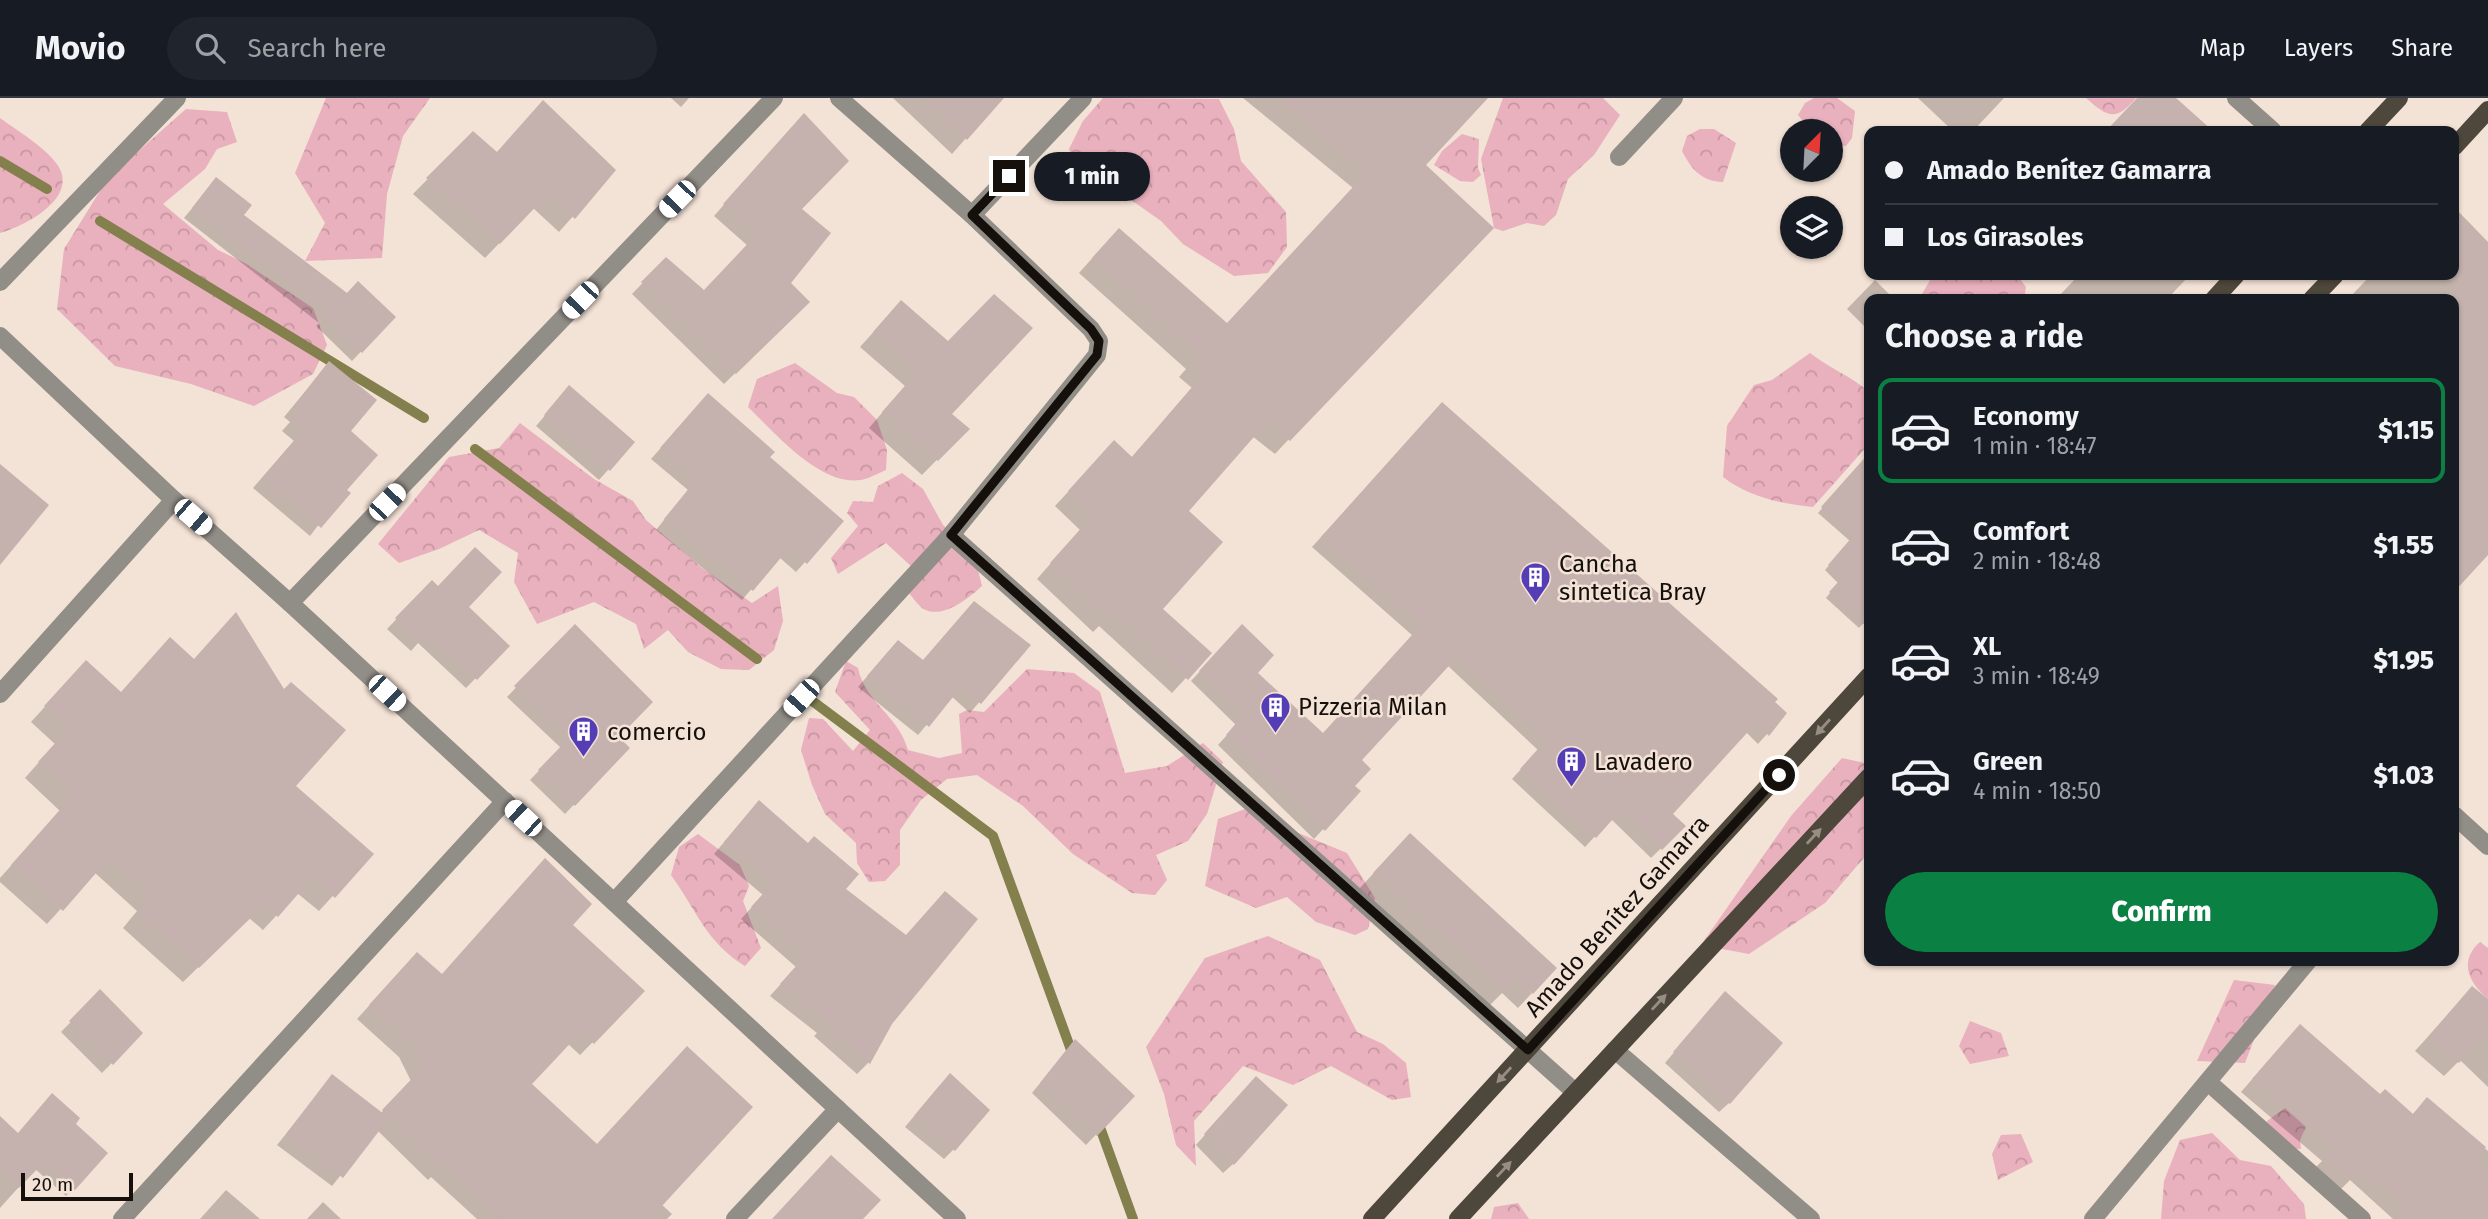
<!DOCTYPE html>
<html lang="en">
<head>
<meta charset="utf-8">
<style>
  :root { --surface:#171b24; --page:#20242c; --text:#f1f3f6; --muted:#9ea1a6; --line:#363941; --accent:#0b8043 }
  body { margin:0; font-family:"Fira Sans",sans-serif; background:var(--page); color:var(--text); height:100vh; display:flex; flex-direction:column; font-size:26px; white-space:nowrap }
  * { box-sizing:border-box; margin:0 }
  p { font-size:23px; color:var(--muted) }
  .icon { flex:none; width:38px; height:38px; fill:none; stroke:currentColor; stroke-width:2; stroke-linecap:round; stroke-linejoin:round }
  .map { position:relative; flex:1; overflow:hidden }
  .details { position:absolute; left:1864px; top:196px; width:595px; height:672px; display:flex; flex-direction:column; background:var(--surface); border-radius:14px; box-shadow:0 2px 5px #0004 }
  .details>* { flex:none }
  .banner { position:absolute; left:1864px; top:28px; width:595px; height:154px; border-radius:14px; box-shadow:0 2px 5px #0004; display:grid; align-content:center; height:154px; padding:0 21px; background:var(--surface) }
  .needle { width:46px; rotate:24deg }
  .buttons { position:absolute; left:1780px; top:21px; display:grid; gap:14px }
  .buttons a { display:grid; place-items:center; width:63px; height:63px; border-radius:50%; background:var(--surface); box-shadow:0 2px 5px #0004; font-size:35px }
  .scale { position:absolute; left:21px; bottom:18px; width:112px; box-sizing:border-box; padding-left:7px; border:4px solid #16100d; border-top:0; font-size:19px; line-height:24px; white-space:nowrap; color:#16100d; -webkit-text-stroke:5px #f3e2d6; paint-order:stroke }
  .end { position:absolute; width:32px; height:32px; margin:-16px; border:9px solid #16100d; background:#fff; box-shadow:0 0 0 4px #fff }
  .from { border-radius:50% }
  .bubble { position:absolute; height:49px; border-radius:24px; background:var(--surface); box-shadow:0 2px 5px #0004; font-size:23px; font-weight:800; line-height:49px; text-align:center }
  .car { position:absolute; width:21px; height:42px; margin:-21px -10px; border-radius:9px; box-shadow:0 0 5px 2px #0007; background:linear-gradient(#fff 24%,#345 0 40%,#fff 0 76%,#345 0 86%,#fff 0) }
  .banner b { display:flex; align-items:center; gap:24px; height:66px; font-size:26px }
  .banner b+b { border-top:2px solid var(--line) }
  .banner i { width:18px; height:18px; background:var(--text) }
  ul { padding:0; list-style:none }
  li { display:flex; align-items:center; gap:21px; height:105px; margin:0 14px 10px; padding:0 7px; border:4px solid transparent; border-radius:14px }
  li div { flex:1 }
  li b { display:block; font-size:26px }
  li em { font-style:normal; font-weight:800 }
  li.current { border-color:var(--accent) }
  li>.icon { width:63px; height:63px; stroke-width:1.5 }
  h2 { padding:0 21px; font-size:32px; line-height:84px }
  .primary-button { display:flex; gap:14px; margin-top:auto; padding:14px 21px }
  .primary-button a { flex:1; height:80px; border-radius:42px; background:var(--accent); color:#fff; font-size:28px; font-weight:800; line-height:80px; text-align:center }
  header { display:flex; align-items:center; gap:42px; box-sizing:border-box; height:98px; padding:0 35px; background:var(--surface); border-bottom:2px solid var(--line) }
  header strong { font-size:33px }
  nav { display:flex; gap:38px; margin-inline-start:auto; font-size:24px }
  .search { width:490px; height:63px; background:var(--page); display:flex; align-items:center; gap:18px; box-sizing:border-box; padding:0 24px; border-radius:38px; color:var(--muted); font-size:26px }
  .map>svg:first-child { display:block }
  .forest { fill:url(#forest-crowns) }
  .shadow { fill:#0003 }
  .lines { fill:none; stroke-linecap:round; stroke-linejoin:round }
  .stream { stroke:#83804e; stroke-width:10 }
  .building { fill:#c5b1ad }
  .minor { stroke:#918d87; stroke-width:18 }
  .major { stroke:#4e473b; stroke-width:18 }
  .oneway { fill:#988d81 }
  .route { stroke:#16100d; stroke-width:9 }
  .labels { text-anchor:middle; stroke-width:5; stroke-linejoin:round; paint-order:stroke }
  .poi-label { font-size:24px; fill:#16100d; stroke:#f3e2d6; text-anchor:start }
  .street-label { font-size:24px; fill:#16100d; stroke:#f3e2d6 }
</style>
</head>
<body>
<header>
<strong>Movio</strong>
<div class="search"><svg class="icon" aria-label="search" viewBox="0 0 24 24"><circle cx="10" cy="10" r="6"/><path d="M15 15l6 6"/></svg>Search here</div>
<nav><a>Map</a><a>Layers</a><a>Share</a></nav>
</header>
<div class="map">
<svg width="2488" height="1121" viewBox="0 0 2488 1121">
  <defs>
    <pattern id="forest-crowns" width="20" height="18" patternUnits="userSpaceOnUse" patternTransform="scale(1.75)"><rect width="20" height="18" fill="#e9b0bd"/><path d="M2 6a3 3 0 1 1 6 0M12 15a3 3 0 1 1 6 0" fill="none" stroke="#c796a1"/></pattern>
  </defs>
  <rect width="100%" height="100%" fill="#f3e2d6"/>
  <g class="forest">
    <path d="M326,0H430L403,38L387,96L382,160L305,163L325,125L295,75Z"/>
    <path d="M1103,0L1219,1L1234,31L1241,63L1286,114L1287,149L1268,175L1234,178L1183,146L1161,123L1134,104L1079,80L1069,51L1083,23Z"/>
    <path d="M1503,0H1603L1620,17L1594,57L1568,81L1556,117L1544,128L1527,125L1503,133L1494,130L1481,61Z"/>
    <path d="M1814,0H1837L1855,13L1852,40L1846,48L1831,46L1830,33H1811L1798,17L1805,5Z"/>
    <path d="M2086,0H2136C2116,24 2107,19 2086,0Z"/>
    <path d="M186,11L227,14L237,44L217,51L205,71L163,106L218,152L245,165L313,210L327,247L313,276L254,308L191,286L115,268L57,211L64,151L108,80Z"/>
    <path d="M0,20C16,32 45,49 56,65C82,98 26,128 0,135Z"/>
    <path d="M1700,31H1714L1736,45L1723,84C1701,83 1692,72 1682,53L1687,38Z"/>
    <path d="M1462,36L1479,41L1478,70L1481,77L1473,84L1460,83L1434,67L1442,53Z"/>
    <path d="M1933,177H2017L2026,189L2024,201H1928L1922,196Z"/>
    <path d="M1810,255C1829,270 1851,278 1869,294V346L1813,409C1781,406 1749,399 1723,379L1727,328L1754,287L1772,282Z"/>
    <path d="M795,265L837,295L854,299L877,322L887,352L886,372C878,375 869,381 860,382C820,388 774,334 748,309L757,281Z"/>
    <path d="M520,325L594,381L633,403L646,422L702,470L752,505L778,488L783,523L774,552L749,572L721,571L688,554L668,532L644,551L636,526L594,504L537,526L514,484L518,455L479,432L439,451L399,465L378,446L449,359L499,350Z"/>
    <path d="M902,375L923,391L943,427L973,452L982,488C969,500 941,523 922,510C917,506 912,498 907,493L912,469L886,445L838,476L831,460L858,428L847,415L853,403L873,404L878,388Z"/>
    <path d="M846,563L858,570C865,604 898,617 908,652L939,660L962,655L959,616L967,612L984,614L1027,571L1074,575L1100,594L1125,675L1167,668L1203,645L1223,664L1207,716L1188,743L1156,757L1167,782L1155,797L1132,795L1073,756L1023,708L977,677L947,681L921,702L900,732V767L885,783L869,784L857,765L856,745L825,716L812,687L801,652L809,620L823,621L853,653L870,632L835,594Z"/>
    <path d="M1842,660L1869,666V754L1825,805L1749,856L1701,847L1791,718Z"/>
    <path d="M1264,704L1291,732L1347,755L1375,800L1368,831L1355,837L1316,824L1287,799L1256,810L1205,788L1218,721Z"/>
    <path d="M698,736L740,767L749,788L743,803L761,850L745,868C706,844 697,813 671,777L679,749Z"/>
    <path d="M1268,838L1320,862L1357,934L1383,946L1406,965L1411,999L1392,1002L1331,968L1293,987L1243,968L1194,1023L1196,1068L1176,1047L1164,996L1146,949L1205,860Z"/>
    <path d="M2480,844L2488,850V901C2469,885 2458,863 2480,844Z"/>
    <path d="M2234,882L2275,887L2245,965L2197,963Z"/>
    <path d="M1970,923L2001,935L2009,958L1970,966L1959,948Z"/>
    <path d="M2285,1010L2306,1029L2300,1042L2301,1051H2287L2261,1041L2267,1023Z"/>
    <path d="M2212,1035L2240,1062L2271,1068L2304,1106L2306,1121H2161L2164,1083L2180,1042Z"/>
    <path d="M2021,1036L2033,1064L1998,1082L1992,1056L2001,1037Z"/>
    <path d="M1518,1105L1529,1121H1491L1494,1109Z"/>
  </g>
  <g class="shadow">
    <path d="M671,0H689L681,9Z"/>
    <path d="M893,0H1001L952,56Z"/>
    <path d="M1243,0H1485L1423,67L1289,341L1275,356L1252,338L1186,413L1161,511L1209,555L1172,595L1099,528L1093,534L1037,481L1080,432L1055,408L1100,359L1131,360L1192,290L1179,279L1186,271L1079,175L1104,147L1227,227L1353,90Z"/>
    <path d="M1918,0H2004L1973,33H1953Z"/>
    <path d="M2138,0H2173L2210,33H2108Z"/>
    <path d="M543,4L614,72L559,134L533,110L485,160L413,96L473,35L496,56Z"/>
    <path d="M793,28L800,111L788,185L808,204L724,286L632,196L666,161L704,195L748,148L714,118Z"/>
    <path d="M216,81L242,117L346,197L394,219L352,263L316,228L319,225L184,120Z"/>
    <path d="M2454,112L2488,147V454L2454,492V414L2467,399L2454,386V201H2348L2371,177H2454Z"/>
    <path d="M2079,177H2190L2167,201H2056Z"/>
    <path d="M1875,182L1894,201H1869V233L1847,211Z"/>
    <path d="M887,219L950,316L967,331L922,377L869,330L905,288L860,249Z"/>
    <path d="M329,265L349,334L345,392L310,438L253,390L294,343L282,333L290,324L284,319Z"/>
    <path d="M560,300L633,344L599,382L536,328Z"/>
    <path d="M699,307L768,359L805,464L796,474L779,459L742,502L656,432L688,392L651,361Z"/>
    <path d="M1433,316L1785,616L1758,646L1746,634L1671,716L1684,728L1651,760L1611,721L1585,749L1512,681L1538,652L1447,567L1359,662L1352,688L1358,693L1314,741L1218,647L1236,627L1191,583L1232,538L1255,575L1323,637L1413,538L1312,449Z"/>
    <path d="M1869,357V519L1859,530L1826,500L1838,485L1825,472L1850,443L1818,415Z"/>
    <path d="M432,484L467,509L507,548L466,590L418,545L411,553L387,531Z"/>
    <path d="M575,528L616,639L628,650L565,716L530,682L561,650L507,599Z"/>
    <path d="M1028,547L970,615L951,598L918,637L858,589L888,554L922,564Z"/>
    <path d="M72,579L120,595L294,689L371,756L319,813L297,795L263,832L249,820L183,884L123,830L137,813L94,774L47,826L0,784V780L60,713L25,680L55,646L31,624Z"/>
    <path d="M748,716L808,747L843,792L890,925L868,965L857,976L814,938L817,935L770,898L796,869L741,821L763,797L714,756Z"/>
    <path d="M1395,752L1532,895L1518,910L1502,895L1489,908L1359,791Z"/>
    <path d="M571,827L643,893L580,957L568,946L530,986L672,1116L667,1121H477L431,1079L428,1082L377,1032L332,1088L277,1047L332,979L380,1016L411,983L399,959L357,921L404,869L441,877Z"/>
    <path d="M2472,890L2488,904V989L2460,962L2444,978L2415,953Z"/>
    <path d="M100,894L141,935L102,975L61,934Z"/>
    <path d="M1715,906L1729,1005L1719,1014L1665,965Z"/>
    <path d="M2288,940L2412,1017L2427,1001L2488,1053V1121H2393L2350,1082L2339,1093L2314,1071L2322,1063L2241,994Z"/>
    <path d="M1066,953L1133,998L1086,1047L1032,995Z"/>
    <path d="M940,987L954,1051L944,1061L905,1029Z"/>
    <path d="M1246,990L1233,1066L1223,1075L1196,1047Z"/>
    <path d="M0,1021L17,1037L73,1026L105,1055L66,1098L35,1071L0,1110Z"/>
    <path d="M226,1092L260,1121H200Z"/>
    <path d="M323,1104L341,1121H307Z"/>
  </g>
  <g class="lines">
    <g class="stream">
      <path d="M0,63L47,91"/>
      <path d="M100,123L424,320"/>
      <path d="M475,351L757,561"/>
      <path d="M807,599L993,738L1074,960"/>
      <path d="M1097,1021L1133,1121"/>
    </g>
  </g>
  <g class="building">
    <path d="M923,0H1004L967,42Z"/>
    <path d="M1277,0H1488L1426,67L1494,130L1290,343L1267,324L1189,413L1223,444L1163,511L1212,555L1188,582L1114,514L1108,521L1050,465L1093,417L1068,393L1114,342L1132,359L1205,274L1192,264L1199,256L1092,160L1119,130L1227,225L1366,75Z"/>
    <path d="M2137,0H2176L2213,33H2106Z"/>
    <path d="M543,2L616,72L575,121L548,96L500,146L426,80L473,33L497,54Z"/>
    <path d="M804,15L849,63L802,111L831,135L791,185L810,204L736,276L641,184L666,159L704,192L757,136L723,106Z"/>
    <path d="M216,79L252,107L244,117L347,195L358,183L396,219L362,255L324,218L327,215L192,110Z"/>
    <path d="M2454,109L2488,144V457L2454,494Z"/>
    <path d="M994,196L1033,230L952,316L970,331L938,363L882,314L919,272L873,234L901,202L948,243Z"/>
    <path d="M329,263L377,302L351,333L378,357L347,392L351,395L321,430L262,380L303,332L290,322L298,313L293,309Z"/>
    <path d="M569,287L635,344L610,373L544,317Z"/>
    <path d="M708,295L775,354L770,359L844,423L807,466L789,450L753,493L664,421L696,382L660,350Z"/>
    <path d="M1442,304L1778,601L1775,604L1787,615L1769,638L1756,625L1673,716L1686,728L1662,752L1621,712L1596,740L1520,671L1546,642L1458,558L1362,662L1371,671L1355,688L1361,693L1325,733L1226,637L1244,616L1199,573L1242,526L1274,557L1258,575L1323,635L1421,527L1321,439Z"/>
    <path d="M1869,355V531L1829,494L1842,480L1828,467L1853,438L1821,409Z"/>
    <path d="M0,366L49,407L0,467Z"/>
    <path d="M475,449L502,474L469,509L510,548L477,582L429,537L422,544L395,520L432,482L438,488Z"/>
    <path d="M974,503L1031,547L981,606L961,589L929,629L867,578L898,542L923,562Z"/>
    <path d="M236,514L284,591L291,584L346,632L296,688L374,756L335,800L312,780L278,819L264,807L199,870L137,814L151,798L109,760L63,813L11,767L73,697L38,664L69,630L44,608L86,562L121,594L170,539L194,561Z"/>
    <path d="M575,526L653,604L619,639L630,650L575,708L538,672L569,640L514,588Z"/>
    <path d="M759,702L808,745L814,738L859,776L846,791L906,837L945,793L978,821L892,926L870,966L824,926L827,923L780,886L806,857L751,809L773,785L724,744Z"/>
    <path d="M1410,735L1557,870L1533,896L1516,880L1505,894L1373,775Z"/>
    <path d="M545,760L592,806L573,827L645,893L594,946L581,934L532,986L597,1046L687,948L753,1009L650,1121H503L445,1068L442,1070L382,1012L423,969L412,946L369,907L417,854L442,876Z"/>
    <path d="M2472,888L2488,901V932L2459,965L2428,939Z"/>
    <path d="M100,891L143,935L113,967L69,923Z"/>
    <path d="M1725,893L1783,945L1730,1006L1673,954Z"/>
    <path d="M2300,926L2380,996L2385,991L2413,1016L2427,999L2486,1049L2476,1063L2488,1074V1121H2393L2404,1108L2363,1072L2353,1082L2325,1058L2333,1050L2252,981Z"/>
    <path d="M1075,941L1135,998L1097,1038L1040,985Z"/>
    <path d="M950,975L990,1012L955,1053L914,1018Z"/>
    <path d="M332,976L389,1020L343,1080L286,1036Z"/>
    <path d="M1256,978L1288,1007L1234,1067L1204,1036Z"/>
    <path d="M52,995L80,1020L76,1026L108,1055L75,1092L44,1064L19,1090L0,1074V1018L18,1035Z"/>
    <path d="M831,1057L881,1102L863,1121H772Z"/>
  </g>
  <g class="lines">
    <g class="minor">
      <path d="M2236,0L2273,33"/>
      <path d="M1619,59L1674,0"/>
      <path d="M972,117L1083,0"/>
      <path d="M0,184L177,0"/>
      <path d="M0,238L174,402L290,505L957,1121"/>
      <path d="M951,437L1575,994"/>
      <path d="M290,505L774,0"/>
      <path d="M0,596L174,402"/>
      <path d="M2454,717L2488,748"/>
      <path d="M614,804L951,437L1097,257L1099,243L1091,231L972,117L839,0"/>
      <path d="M1615,952L1811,1121"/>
      <path d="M2208,984L2362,1121"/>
      <path d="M122,1121L505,703"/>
      <path d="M735,1121L838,1011"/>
      <path d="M2093,1121L2308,863"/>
    </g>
    <g class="major">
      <path d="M2368,33L2399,0"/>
      <path d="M2454,49L2488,12"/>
      <path d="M2214,201L2236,177"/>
      <path d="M2312,201L2335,177"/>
      <path d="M1372,1121L1869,578"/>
      <path d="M1458,1121L1869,679"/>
    </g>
  </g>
  <defs><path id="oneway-solid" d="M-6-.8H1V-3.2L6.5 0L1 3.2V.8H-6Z" transform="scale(1.75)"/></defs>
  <g class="oneway">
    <use href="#oneway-solid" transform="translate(1823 629) rotate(132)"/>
    <use href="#oneway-solid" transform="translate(1814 738) rotate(-47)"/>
    <use href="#oneway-solid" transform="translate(1659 904) rotate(-47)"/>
    <use href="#oneway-solid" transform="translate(1504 977) rotate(133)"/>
    <use href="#oneway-solid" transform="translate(1504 1071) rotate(-47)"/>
  </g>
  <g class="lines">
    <path class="route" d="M1009,78L972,117L1091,231L1099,243L1097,257L951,437L1528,952L1779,677"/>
  </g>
  <defs>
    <symbol id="building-pin" viewBox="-11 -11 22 30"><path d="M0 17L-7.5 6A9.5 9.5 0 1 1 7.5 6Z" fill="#553db5" stroke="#f3e2d6"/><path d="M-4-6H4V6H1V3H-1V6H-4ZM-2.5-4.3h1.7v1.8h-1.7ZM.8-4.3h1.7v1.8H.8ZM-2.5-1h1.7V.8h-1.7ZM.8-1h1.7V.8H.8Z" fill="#fff"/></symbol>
  </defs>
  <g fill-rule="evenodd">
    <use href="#building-pin" x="1518" y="462" width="35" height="47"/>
    <use href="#building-pin" x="1258" y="592" width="35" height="47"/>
    <use href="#building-pin" x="566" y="616" width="35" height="47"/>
    <use href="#building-pin" x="1554" y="646" width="35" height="47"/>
  </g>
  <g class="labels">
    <g class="poi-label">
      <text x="1559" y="474">Cancha<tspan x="1559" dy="28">sintetica Bray</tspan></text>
      <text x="1298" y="617">Pizzeria Milan</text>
      <text x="607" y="642">comercio</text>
      <text x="1594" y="672">Lavadero</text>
    </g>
    <g class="street-label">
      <text transform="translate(1617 818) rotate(-48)" y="8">Amado Benítez Gamarra</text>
    </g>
  </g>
</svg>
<div class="buttons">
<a><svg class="needle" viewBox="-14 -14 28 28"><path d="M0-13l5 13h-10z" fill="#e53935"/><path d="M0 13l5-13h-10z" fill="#9ea1a6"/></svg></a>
<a><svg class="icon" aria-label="layers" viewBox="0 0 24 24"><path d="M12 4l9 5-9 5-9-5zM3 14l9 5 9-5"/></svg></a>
</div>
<div class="scale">20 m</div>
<i class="end from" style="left:1779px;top:677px"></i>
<i class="end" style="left:1009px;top:78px"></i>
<div class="bubble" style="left:1034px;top:54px;width:116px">1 min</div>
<i class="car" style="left:677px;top:101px;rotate:224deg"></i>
<i class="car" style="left:580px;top:202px;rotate:224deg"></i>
<i class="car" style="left:387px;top:404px;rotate:44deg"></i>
<i class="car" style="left:193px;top:419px;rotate:131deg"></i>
<i class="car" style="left:387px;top:595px;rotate:133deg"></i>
<i class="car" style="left:801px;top:600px;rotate:222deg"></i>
<i class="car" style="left:523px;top:720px;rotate:313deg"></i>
<div class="banner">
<b><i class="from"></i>Amado Benítez Gamarra</b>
<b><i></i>Los Girasoles</b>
</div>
<section class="details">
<h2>Choose a ride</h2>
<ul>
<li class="current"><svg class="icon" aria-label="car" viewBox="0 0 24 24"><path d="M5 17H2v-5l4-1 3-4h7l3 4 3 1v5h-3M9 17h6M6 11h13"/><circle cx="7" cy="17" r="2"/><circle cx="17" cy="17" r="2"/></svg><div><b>Economy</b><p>1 min · 18:47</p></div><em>$1.15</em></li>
<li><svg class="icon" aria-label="car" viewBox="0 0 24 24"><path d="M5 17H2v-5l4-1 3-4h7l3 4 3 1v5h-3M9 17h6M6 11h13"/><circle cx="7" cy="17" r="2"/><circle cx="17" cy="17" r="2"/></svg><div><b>Comfort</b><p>2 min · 18:48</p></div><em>$1.55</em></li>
<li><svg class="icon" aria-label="car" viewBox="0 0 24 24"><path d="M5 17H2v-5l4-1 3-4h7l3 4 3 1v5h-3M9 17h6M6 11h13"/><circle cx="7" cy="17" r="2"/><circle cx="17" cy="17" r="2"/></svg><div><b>XL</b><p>3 min · 18:49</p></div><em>$1.95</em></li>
<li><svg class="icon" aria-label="car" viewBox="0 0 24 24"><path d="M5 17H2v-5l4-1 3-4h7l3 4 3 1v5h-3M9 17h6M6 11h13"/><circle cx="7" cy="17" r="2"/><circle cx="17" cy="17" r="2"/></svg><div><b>Green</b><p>4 min · 18:50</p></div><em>$1.03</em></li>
</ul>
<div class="primary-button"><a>Confirm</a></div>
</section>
</div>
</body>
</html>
